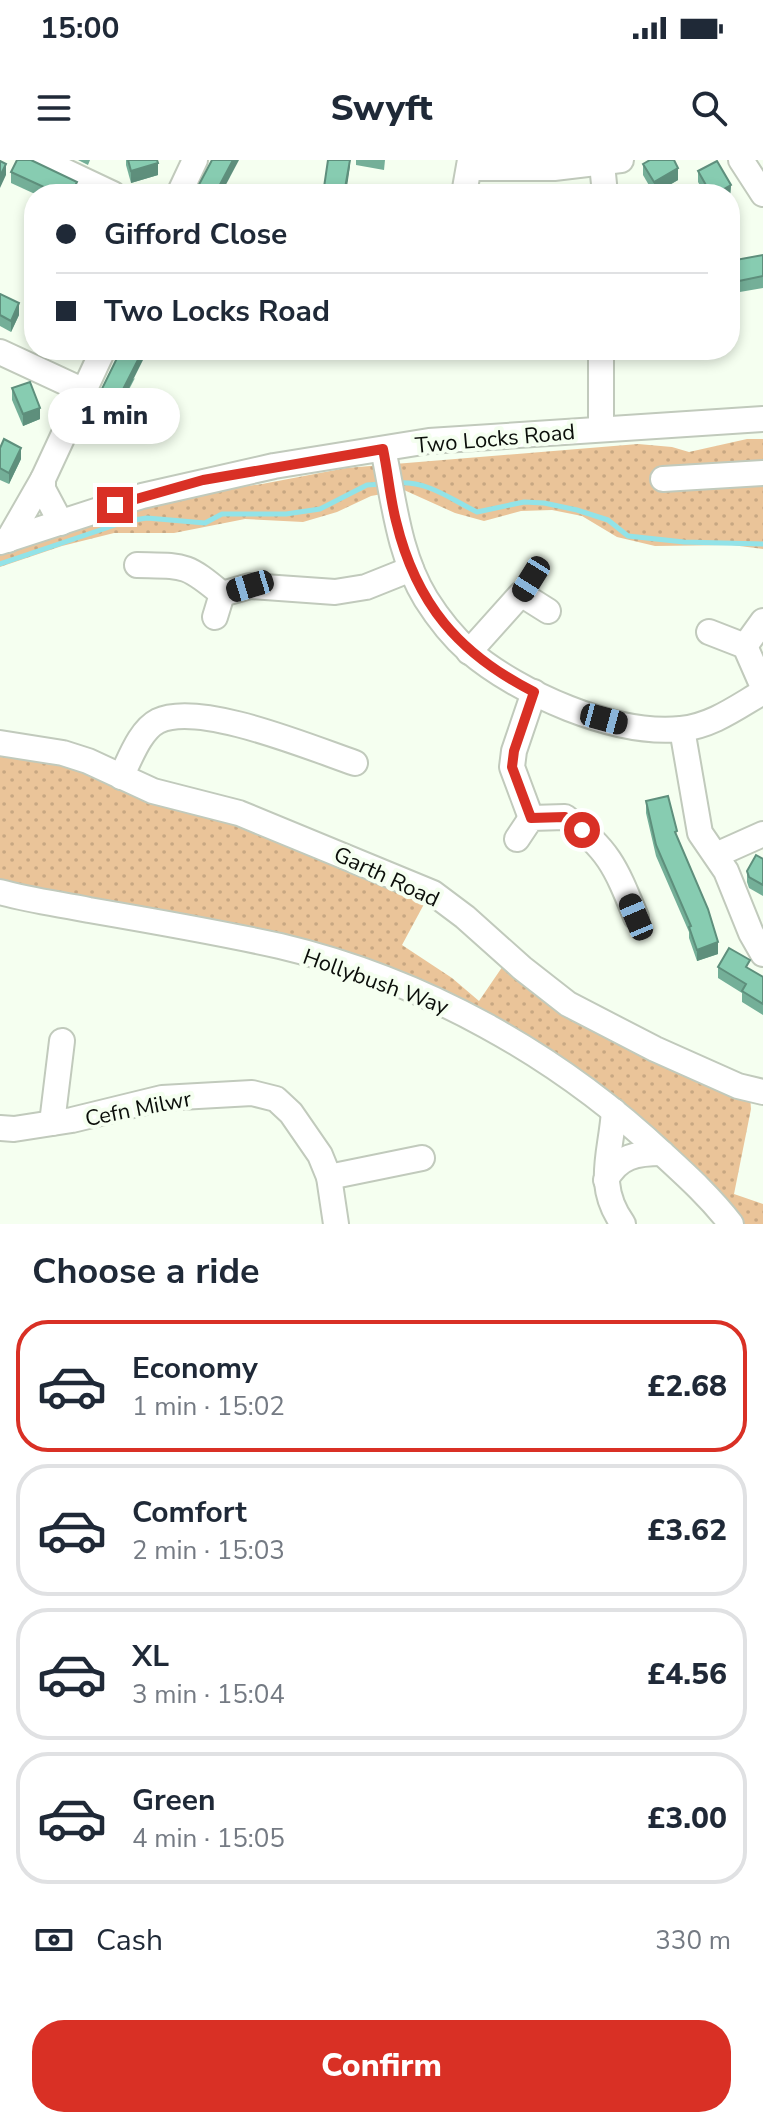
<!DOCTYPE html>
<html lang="en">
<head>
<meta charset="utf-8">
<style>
  :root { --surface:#fff; --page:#f2f2f3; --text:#1f2937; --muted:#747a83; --line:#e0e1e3; --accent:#d93025 }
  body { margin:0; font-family:"Nunito Sans",sans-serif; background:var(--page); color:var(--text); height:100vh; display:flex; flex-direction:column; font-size:30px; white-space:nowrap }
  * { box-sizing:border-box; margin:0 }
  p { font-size:26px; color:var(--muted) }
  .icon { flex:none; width:44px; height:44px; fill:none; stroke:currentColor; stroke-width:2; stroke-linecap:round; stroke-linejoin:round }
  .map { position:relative; height:1064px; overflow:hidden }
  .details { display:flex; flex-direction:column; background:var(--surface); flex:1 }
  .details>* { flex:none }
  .top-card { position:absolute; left:24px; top:24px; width:716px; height:176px; border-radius:32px; box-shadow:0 4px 12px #0003; display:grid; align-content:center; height:176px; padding:0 32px; background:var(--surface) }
  .end { position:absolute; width:36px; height:36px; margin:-18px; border:10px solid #d93025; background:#fff; box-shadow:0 0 0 4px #fff }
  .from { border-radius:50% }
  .bubble { position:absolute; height:56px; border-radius:28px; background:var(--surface); box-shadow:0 4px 12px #0003; font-size:26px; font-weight:800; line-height:56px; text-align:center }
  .car { position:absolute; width:24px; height:48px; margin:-24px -12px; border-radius:10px; box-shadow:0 0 6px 2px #0007; background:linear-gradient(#222 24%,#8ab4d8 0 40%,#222 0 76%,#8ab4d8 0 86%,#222 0) }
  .top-card b { display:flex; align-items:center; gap:28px; height:76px; font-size:30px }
  .top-card b+b { border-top:2px solid var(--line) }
  .top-card i { width:20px; height:20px; background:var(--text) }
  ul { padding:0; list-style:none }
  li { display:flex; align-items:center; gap:24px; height:132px; margin:0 16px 12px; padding:0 16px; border:4px solid var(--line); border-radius:32px }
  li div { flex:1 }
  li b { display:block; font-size:30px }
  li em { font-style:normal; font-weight:800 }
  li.current { border-color:var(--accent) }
  li>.icon { width:72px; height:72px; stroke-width:1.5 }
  h2 { padding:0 32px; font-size:36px; line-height:96px }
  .pay { display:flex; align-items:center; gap:20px; height:88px; padding:0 32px; font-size:30px }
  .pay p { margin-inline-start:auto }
  .action { display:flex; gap:16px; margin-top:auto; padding:16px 32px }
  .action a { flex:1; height:92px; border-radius:32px; background:var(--accent); color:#fff; font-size:32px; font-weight:800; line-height:92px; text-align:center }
  .status { display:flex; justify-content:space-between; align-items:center; height:56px; padding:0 40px; background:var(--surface); direction:ltr }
  .status svg { height:22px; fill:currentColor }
  header { display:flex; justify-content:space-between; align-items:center; height:104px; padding:0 32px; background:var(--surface); font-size:36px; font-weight:800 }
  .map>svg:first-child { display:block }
  .grass { fill:url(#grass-dots) }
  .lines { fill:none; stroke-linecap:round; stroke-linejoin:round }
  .stream { stroke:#92e3e8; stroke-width:5 }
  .minor-casing { stroke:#c1cabc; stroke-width:28 }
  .minor { stroke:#fff; stroke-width:24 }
  .wall { fill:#74af98 }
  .shaded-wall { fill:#5e8f7c }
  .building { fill:#87ccb1; stroke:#5e8f7c; stroke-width:2 }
  .route { stroke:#d93025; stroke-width:10 }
  .labels { text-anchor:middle; stroke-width:8; stroke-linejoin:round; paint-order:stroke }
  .street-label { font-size:22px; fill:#0b0e0a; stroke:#f5fff0 }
</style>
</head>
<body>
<div class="status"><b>15:00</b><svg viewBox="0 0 49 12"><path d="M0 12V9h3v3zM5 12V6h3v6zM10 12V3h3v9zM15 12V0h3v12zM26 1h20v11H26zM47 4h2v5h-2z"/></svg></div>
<header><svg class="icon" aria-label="menu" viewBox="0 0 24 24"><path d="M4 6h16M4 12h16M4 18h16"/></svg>Swyft<svg class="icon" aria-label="search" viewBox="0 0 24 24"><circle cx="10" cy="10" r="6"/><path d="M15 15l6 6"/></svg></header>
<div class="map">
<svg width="763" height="1064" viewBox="0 0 763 1064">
  <defs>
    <pattern id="grass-dots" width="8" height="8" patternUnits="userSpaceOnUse" patternTransform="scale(2)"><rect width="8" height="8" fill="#eac499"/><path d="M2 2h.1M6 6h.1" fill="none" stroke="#c7a782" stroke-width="1.8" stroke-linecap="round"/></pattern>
  </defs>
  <rect width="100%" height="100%" fill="#f5fff0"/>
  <g class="grass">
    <path d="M747,279H763V389L732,385L655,386L617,377L582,356L552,350L521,351L484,361L455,353L404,330L371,336L337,352L303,362L245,359L174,373H114L62,386L0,407V392L93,361L192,334L262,324L346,308L638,284L672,287L689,292Z"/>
    <path d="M0,586L14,587L188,646L430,733L402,785L452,818L479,841L507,800L749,923L751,949L734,1034L763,1044V1064H741L444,834L0,721Z"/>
  </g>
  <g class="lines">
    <g class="stream">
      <path d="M397,323C429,321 450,339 477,352L524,342L544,343L577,350L608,360L628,376L684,382L763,384"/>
      <path d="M0,404L127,361L147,358L205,363L222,354H286L320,349L367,325L383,324"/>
    </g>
    <defs>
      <g id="minor">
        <path d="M41,0L113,34"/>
        <path d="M741,0L763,34"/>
        <path d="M602,4L605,34"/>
        <path d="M469,8H554L621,0"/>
        <path d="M179,34L195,0"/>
        <path d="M464,34L470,0"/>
        <path d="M0,192L84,231"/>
        <path d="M601,269V190"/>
        <path d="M383,289C394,340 398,393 426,439C438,458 452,476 469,491C518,533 615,576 681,569C712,566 737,547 763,532"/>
        <path d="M663,319L763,313"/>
        <path d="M61,363L43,329V319L103,190"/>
        <path d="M8,380L43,319"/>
        <path d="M0,382L142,336L274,306L429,281L763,259"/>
        <path d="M137,405C184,406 185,403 222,434"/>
        <path d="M215,457L222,434L250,426L335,432L366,427L411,409"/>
        <path d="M709,472L745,486L763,527"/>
        <path d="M745,486L763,461"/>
        <path d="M469,492L521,434L548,451"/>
        <path d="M682,569L700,673L726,711L751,773L763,794"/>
        <path d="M0,583L63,593L88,601L153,631L239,653L433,733L465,757L522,808L568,844L655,889L738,926L763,932"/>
        <path d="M121,617C130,599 140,570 158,561C199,541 311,588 355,603"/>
        <path d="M531,658L512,607L514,591L534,532"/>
        <path d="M517,679L531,658L565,657C609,689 616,708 636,757"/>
        <path d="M716,695L763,674"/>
        <path d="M0,732C29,740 59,744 89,750C153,761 217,772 280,786C423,820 557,894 664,995C688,1017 711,1038 731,1064"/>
        <path d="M614,951C611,995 595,1025 623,1064"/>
        <path d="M52,963L62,881"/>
        <path d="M0,968L14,969L72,960L162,938L252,933L276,939L291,953L320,995L329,1017L336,1064"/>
        <path d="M329,1017L422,998"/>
        <path d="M606,1020C618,996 637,993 662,993"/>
      </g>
    </defs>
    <use href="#minor" class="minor-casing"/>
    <use href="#minor" class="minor"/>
  </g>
  <g class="wall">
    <path d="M78,0H90L88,5Z"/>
    <path d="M126,0H157L158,15L131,23L126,5Z"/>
    <path d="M356,0H385L384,10L356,5Z"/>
    <path d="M717,1L731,25L730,37V34H705L698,22V11Z"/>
    <path d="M643,4L678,20L654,34L643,15Z"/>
    <path d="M11,12L76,34H35L11,23Z"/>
    <path d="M730,92H731V101L763,95V128L734,133L730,114Z"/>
    <path d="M0,134L19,155L11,172L0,166Z"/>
    <path d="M135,218L111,264L94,256V245Z"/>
    <path d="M12,228L40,259L23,266L12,240Z"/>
    <path d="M0,288L21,299L9,324L0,320Z"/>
    <path d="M646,641L677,677L718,794L697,801L689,778V772L656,696L646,653Z"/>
    <path d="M763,699V736L749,728L747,722V711Z"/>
    <path d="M718,807L750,809L763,817V855L742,842V833L718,818Z"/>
  </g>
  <g class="shaded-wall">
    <path d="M233,0H239L221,34H215Z"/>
    <path d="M350,0V6L346,34H344Z"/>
    <path d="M158,3V15L131,23V11Z"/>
    <path d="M6,4V15L0,28V16Z"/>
    <path d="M678,8V20L654,34V22Z"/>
    <path d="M77,22L76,34H71Z"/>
    <path d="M731,25L730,37V34H715Z"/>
    <path d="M19,143V155L11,172V161Z"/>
    <path d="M143,190H148L111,264V253Z"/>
    <path d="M40,248V259L23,266V254Z"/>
    <path d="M21,288V299L9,324V313Z"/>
    <path d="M718,782V794L697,801V790Z"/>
  </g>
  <g class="building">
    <path d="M17,0H31L77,22L71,34H59L11,12Z"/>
    <path d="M128,0H157L158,3L131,11Z"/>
    <path d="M212,0H233L215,34H194Z"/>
    <path d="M328,0H350L344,34H323Z"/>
    <path d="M650,0H674L678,8L654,22L643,4Z"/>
    <path d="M0,1L6,4L0,16Z"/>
    <path d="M717,1L731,25L715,34H711L698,11Z"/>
    <path d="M763,95V116L734,122L730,101Z"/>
    <path d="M0,134L19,143L11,161L0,155Z"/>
    <path d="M121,190H143L111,253L94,245Z"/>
    <path d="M30,222L40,248L23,254L12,228Z"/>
    <path d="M4,279L21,288L9,313L0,308V288Z"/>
    <path d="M668,636L677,671L675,672L708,749L718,782L697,790L689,767L691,766L656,685L646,641Z"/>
    <path d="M756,695L763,699V725L749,717L747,711Z"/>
    <path d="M729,788L750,800L746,807L763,817V844L742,831L746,824L718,807Z"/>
  </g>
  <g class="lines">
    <path class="route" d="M115,345L203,320L383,289C388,313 390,338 396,361C416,444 459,494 534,532L514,591L512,607L531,658L565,657L582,670"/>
  </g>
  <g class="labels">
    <g class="street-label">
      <text transform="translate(495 278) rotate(-5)" y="8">Two Locks Road</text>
      <text transform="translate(387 716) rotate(25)" y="8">Garth Road</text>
      <text transform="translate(376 821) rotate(20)" y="8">Hollybush Way</text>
      <text transform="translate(138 948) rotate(-11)" y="8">Cefn Milwr</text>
    </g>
  </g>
</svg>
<i class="end from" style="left:582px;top:670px"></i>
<i class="end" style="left:115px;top:345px"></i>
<div class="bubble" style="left:48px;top:228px;width:132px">1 min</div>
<i class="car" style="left:531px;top:419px;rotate:212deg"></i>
<i class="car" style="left:250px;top:426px;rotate:253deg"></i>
<i class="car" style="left:604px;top:559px;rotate:105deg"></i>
<i class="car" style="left:636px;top:757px;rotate:337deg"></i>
<div class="top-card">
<b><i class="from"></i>Gifford Close</b>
<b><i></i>Two Locks Road</b>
</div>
</div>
<section class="details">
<h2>Choose a ride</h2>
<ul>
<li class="current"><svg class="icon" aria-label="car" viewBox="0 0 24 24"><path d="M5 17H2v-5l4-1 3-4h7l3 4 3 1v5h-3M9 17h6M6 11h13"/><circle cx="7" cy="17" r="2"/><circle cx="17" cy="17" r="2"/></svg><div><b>Economy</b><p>1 min · 15:02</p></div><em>£2.68</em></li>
<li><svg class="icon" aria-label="car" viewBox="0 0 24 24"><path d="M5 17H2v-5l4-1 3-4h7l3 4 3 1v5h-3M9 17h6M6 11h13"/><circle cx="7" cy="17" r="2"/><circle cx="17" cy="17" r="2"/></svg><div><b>Comfort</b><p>2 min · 15:03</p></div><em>£3.62</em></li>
<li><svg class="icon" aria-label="car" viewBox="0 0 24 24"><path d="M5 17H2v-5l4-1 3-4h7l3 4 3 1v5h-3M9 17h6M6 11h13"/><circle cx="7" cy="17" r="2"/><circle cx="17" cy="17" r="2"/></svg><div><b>XL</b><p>3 min · 15:04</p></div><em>£4.56</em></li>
<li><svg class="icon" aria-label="car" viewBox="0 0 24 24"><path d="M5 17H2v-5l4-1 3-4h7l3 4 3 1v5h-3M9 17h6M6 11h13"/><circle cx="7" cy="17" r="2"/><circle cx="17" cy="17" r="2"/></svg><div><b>Green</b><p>4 min · 15:05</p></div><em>£3.00</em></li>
</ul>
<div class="pay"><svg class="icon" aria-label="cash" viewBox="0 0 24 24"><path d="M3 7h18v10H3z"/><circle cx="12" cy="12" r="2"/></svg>Cash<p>330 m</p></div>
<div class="action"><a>Confirm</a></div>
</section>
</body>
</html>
